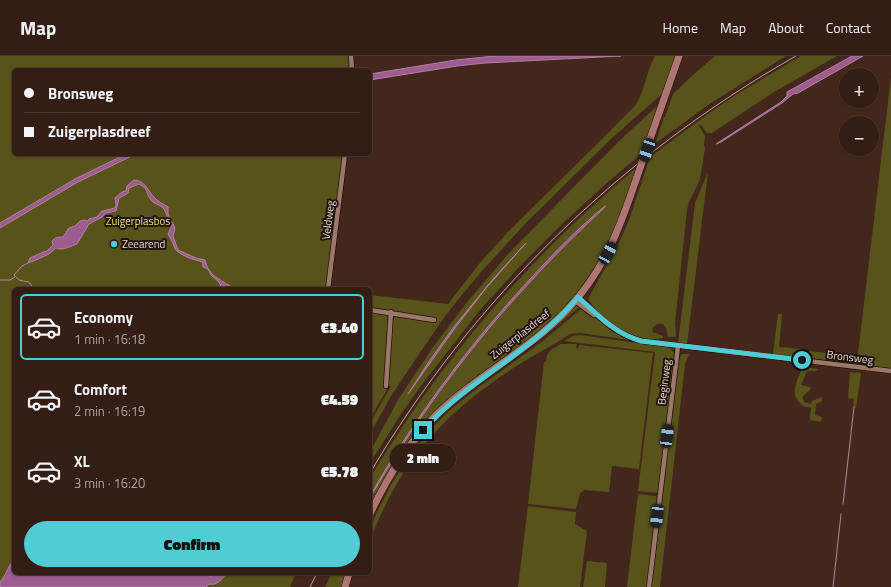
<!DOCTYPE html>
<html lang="en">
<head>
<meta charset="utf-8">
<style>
  :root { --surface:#331d15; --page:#3e2a22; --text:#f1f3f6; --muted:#a9a2a0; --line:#4e3b34; --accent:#51ccd5 }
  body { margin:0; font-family:"Titillium Web",sans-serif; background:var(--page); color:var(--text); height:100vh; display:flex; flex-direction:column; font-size:15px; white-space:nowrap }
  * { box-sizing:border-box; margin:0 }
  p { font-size:13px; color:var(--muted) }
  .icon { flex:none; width:22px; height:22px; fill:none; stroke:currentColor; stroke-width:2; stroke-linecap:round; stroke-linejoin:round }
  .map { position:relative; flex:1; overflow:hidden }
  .details { position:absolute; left:12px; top:231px; width:360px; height:288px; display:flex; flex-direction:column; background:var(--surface); border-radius:6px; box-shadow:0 1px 3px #0004,0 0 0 1px var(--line) }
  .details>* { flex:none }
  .hud { position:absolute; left:12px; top:12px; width:360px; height:88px; border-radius:6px; box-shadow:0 1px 3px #0004,0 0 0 1px var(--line); display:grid; align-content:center; height:88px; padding:0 12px; background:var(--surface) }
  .buttons { position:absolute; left:839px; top:12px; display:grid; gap:8px }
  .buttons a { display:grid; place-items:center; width:40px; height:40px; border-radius:50%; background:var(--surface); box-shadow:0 1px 3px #0004,0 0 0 1px var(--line); font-size:20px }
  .end { position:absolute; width:18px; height:18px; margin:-9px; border:5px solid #51ccd5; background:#111; box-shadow:0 0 0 2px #111 }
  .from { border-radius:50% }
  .bubble { position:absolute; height:28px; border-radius:14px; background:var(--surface); box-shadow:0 1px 3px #0004,0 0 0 1px var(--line); font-size:13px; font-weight:800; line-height:28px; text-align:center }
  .car { position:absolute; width:12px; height:24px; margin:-12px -6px; border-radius:5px; box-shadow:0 0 3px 1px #0007; background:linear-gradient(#222 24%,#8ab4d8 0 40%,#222 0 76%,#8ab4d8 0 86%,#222 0) }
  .hud b { display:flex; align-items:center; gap:14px; height:38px; font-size:15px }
  .hud b+b { border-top:1px solid var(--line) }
  .hud i { width:10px; height:10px; background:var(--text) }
  ul { padding:7px 0 0; list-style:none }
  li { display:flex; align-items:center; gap:12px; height:66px; margin:0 8px 6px; padding:0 4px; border:2px solid transparent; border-radius:6px }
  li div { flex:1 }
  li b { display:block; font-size:15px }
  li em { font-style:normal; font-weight:800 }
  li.current { border-color:var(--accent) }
  li>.icon { width:36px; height:36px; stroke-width:1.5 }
  .primary-button { display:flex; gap:8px; margin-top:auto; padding:8px 12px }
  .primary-button a { flex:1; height:46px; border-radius:24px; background:var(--accent); color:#111; font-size:16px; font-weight:800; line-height:46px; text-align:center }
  header { display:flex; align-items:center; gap:24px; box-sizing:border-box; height:56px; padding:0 20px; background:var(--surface); border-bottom:1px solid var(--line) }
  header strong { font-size:19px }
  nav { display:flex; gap:22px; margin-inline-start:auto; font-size:14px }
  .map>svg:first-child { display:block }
  .green { fill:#57531b }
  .water { fill:#9e5c8e; stroke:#b480a1 }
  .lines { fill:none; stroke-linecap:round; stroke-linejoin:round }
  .stream { stroke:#b480a1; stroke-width:1 }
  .minor-casing { stroke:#290f05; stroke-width:6 }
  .secondary-casing { stroke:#290f05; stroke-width:8 }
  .minor { stroke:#9b786c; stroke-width:4.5 }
  .secondary { stroke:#ad7674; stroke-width:7 }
  .rail { stroke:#b9a39b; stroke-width:1 }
  .secondary-bridge-casing { stroke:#290f05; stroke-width:8; stroke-linecap:butt }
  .secondary-bridge { stroke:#ad7674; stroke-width:7 }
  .route { stroke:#51ccd5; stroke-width:5 }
  .poi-dot { fill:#51ccd5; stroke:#21140f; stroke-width:1.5 }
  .labels { text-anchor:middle; stroke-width:4; stroke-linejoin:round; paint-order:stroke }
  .street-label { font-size:11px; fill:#e6d3cc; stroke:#21140f }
  .park-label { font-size:11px; fill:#ece46f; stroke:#21140f }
  .poi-label { font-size:11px; fill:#e6d3cc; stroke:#21140f; text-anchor:start }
</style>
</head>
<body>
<header>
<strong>Map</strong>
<nav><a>Home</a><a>Map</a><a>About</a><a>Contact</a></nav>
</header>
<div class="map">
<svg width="891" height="531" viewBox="0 0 891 531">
  <rect width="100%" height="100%" fill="#44271c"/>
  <g class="green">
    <path d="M0,0H351V14H14V98H343L329,233H14V517H296L290,531H0Z"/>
    <path d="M655,0H676L662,38L613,81L525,168L481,216L461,240L443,263L409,313L391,340L370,378V367L391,330H389L370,363V239L448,248L479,208L508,176L635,50C645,35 646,16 655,0Z"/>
    <path d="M715,0H786L708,49L656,87V86L664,61H665L673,38L694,18Z"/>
    <path d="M801,0H837L774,36L712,77H707L701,69L699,70L705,80L704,89L705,92L700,124L689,146L687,154L675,267L676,281H668L666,272L663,268C658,267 655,268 652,273L653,276L663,280V282L654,283V284C627,281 603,266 588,243L619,187L629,164L650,101L712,55L739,37Z"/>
    <path d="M891,21V318L856,314Z"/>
    <path d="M657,50L642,97L608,126L562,168L520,210L480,254L420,331L401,358L370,407V396L398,344L433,291L468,245L509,197L618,86Z"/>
    <path d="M636,112L622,159L601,202L575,240L552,265L427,367L370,453V442L390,408L427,353L464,303L523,233L570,184L605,150C578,171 554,197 531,222C469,289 416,362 370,440V422L373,417C445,299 530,201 636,112Z"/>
    <path d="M708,116L687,288L678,287L695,147Z"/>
    <path d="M577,250L580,251C575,255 570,258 566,262C534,291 498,313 465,339C422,373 392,418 370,467V464L380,441L405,399L433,366L453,348L573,252Z"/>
    <path d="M582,252L614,276L630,284L580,277L570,278C553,290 533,299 515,311C444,357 400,405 370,485V473L378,454L392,427L408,402L431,373L450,354L479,331L543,285Z"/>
    <path d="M778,258H782L779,291L802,293L798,301L773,298Z"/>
    <path d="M580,279L665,291L671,293L674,297L659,434L657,437L638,435L655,296L564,285L573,280Z"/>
    <path d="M561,288H577L576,292H578L579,289L653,297L639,413L612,410L609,436L584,434L580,438L576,453L528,448L544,306H546C547,294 551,294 561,288Z"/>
    <path d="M807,295L856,300L855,307L809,302Z"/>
    <path d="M682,298H689L685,308L660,531H651L678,304Z"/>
    <path d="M802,311L818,313L816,315H807L801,329L810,331L811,333L802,341L804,346L811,348L812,345L822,341V345L816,348L815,359L822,361L821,366L810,364L811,352C807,351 802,350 800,347C789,336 799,322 802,311Z"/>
    <path d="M850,316L861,317L856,352L853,351L854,343L848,342Z"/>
    <path d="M638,438L656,440L658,444L648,531H627Z"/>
    <path d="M528,450L576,456L575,468L587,475L580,531H518Z"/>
    <path d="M587,505L607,507L605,531H583Z"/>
    <path d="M332,517H347L342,531H325Z"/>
  </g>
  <g class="water">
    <path d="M494,0H621L485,7L457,10L370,24V18L456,4Z"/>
    <path d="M852,0H863L798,37L793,38L782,47L721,86L716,88L781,46L787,40V36Z"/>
    <path d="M126,98H136L78,126L0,172V167L75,123Z"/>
    <path d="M134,124C146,125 147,134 154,141C157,145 163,148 168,151V158L175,172L173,180L178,194L196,202L205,204C208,219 218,222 230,230L231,233H228L225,230H223V233H222L219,226L211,219L208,213L203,211V206C192,203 183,201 175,193L173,187L168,178L172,169C167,163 168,161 165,155C163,150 157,149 153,146C148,142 148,137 145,132L139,128L129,132L128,137L119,142L116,155L106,157L102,161L89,168L77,188C71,190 63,195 56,192L49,198L36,204L28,207L30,202C36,200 41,196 47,195L53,189L52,185C55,181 59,181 63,181L69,172L75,170L80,165L83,164L88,165L89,163L97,161L102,155L115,152L116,149L115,142L122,136L126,135L127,130Z"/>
    <path d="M605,150V151C513,236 433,333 370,442V440C415,361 469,289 531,222C554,197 578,172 605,150Z"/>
    <path d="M526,187L487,231L455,272L408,338L428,307L453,272L494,222Z"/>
    <path d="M14,503V517H210L209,519L210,521L215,517H227C222,523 217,530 209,528L206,531H0V526C6,520 8,510 14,503Z"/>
  </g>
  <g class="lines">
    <g class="stream">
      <path d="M28,207L22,210L14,219L19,224L29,226L34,233"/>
      <path d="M0,224H10L15,221"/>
      <path d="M843,448L854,351"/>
      <path d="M833,531L841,458"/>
    </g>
    <defs>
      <g id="minor">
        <path d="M351,0L352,14"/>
        <path d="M328,233L345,98"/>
        <path d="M578,241C598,260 613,277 641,285L891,315"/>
        <path d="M575,245L594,259"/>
        <path d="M370,254L434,264"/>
        <path d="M386,330L391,256"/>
        <path d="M649,531L678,290"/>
      </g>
      <g id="secondary">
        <path d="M650,83L679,0"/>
        <path d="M370,458C387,422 407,388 435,360C476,320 528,295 567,254C605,214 620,171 637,121"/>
        <path d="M345,531L349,517"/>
      </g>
    </defs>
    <use href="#minor" class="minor-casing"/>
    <use href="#secondary" class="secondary-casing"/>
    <use href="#minor" class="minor"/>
    <use href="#secondary" class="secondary"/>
    <g class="rail">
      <path d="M370,417C472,244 621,99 796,0"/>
      <path d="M310,531L317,517"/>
    </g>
    <defs>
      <path id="secondary-bridge" d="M637,121L650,83"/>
    </defs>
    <use href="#secondary-bridge" class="secondary-bridge-casing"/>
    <use href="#secondary-bridge" class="secondary-bridge"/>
  </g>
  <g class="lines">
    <path class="route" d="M423,374C469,323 535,294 578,241C598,259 614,277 641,285L802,304"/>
  </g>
  <circle class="poi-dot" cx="114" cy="188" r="4"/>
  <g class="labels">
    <g class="street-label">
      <text transform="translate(328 164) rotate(-83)" y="4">Veldweg</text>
      <text transform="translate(520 278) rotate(-38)" y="4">Zuigerplasdreef</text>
      <text transform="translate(850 301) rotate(7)" y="4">Bronsweg</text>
      <text transform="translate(664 326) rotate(-83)" y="4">Beginweg</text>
    </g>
    <g class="park-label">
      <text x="138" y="169">Zuigerplasbos</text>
    </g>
    <g class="poi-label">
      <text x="122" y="192">Zeearend</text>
    </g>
  </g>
</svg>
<div class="buttons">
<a>+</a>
<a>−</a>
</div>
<i class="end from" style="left:802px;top:304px"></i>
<i class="end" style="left:423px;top:374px"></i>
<div class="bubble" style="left:390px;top:388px;width:66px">2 min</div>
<i class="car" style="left:647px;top:94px;rotate:199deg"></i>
<i class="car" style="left:608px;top:197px;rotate:29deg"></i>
<i class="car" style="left:667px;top:380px;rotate:7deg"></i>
<i class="car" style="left:657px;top:460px;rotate:186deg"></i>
<div class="hud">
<b><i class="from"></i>Bronsweg</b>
<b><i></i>Zuigerplasdreef</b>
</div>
<section class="details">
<ul>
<li class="current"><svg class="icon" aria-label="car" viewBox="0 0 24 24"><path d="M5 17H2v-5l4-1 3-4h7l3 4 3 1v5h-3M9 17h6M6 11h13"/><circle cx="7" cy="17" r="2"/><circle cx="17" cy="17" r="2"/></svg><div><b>Economy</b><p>1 min · 16:18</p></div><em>€3.40</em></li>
<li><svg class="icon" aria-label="car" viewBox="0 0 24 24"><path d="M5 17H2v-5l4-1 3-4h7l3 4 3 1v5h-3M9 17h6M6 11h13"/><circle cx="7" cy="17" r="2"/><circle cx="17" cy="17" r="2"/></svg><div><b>Comfort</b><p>2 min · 16:19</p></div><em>€4.59</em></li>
<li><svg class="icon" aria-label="car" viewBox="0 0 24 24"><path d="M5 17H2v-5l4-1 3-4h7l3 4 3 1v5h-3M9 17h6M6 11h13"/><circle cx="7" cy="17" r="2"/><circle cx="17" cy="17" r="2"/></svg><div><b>XL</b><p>3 min · 16:20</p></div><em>€5.78</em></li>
</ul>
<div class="primary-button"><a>Confirm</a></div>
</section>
</div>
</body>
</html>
